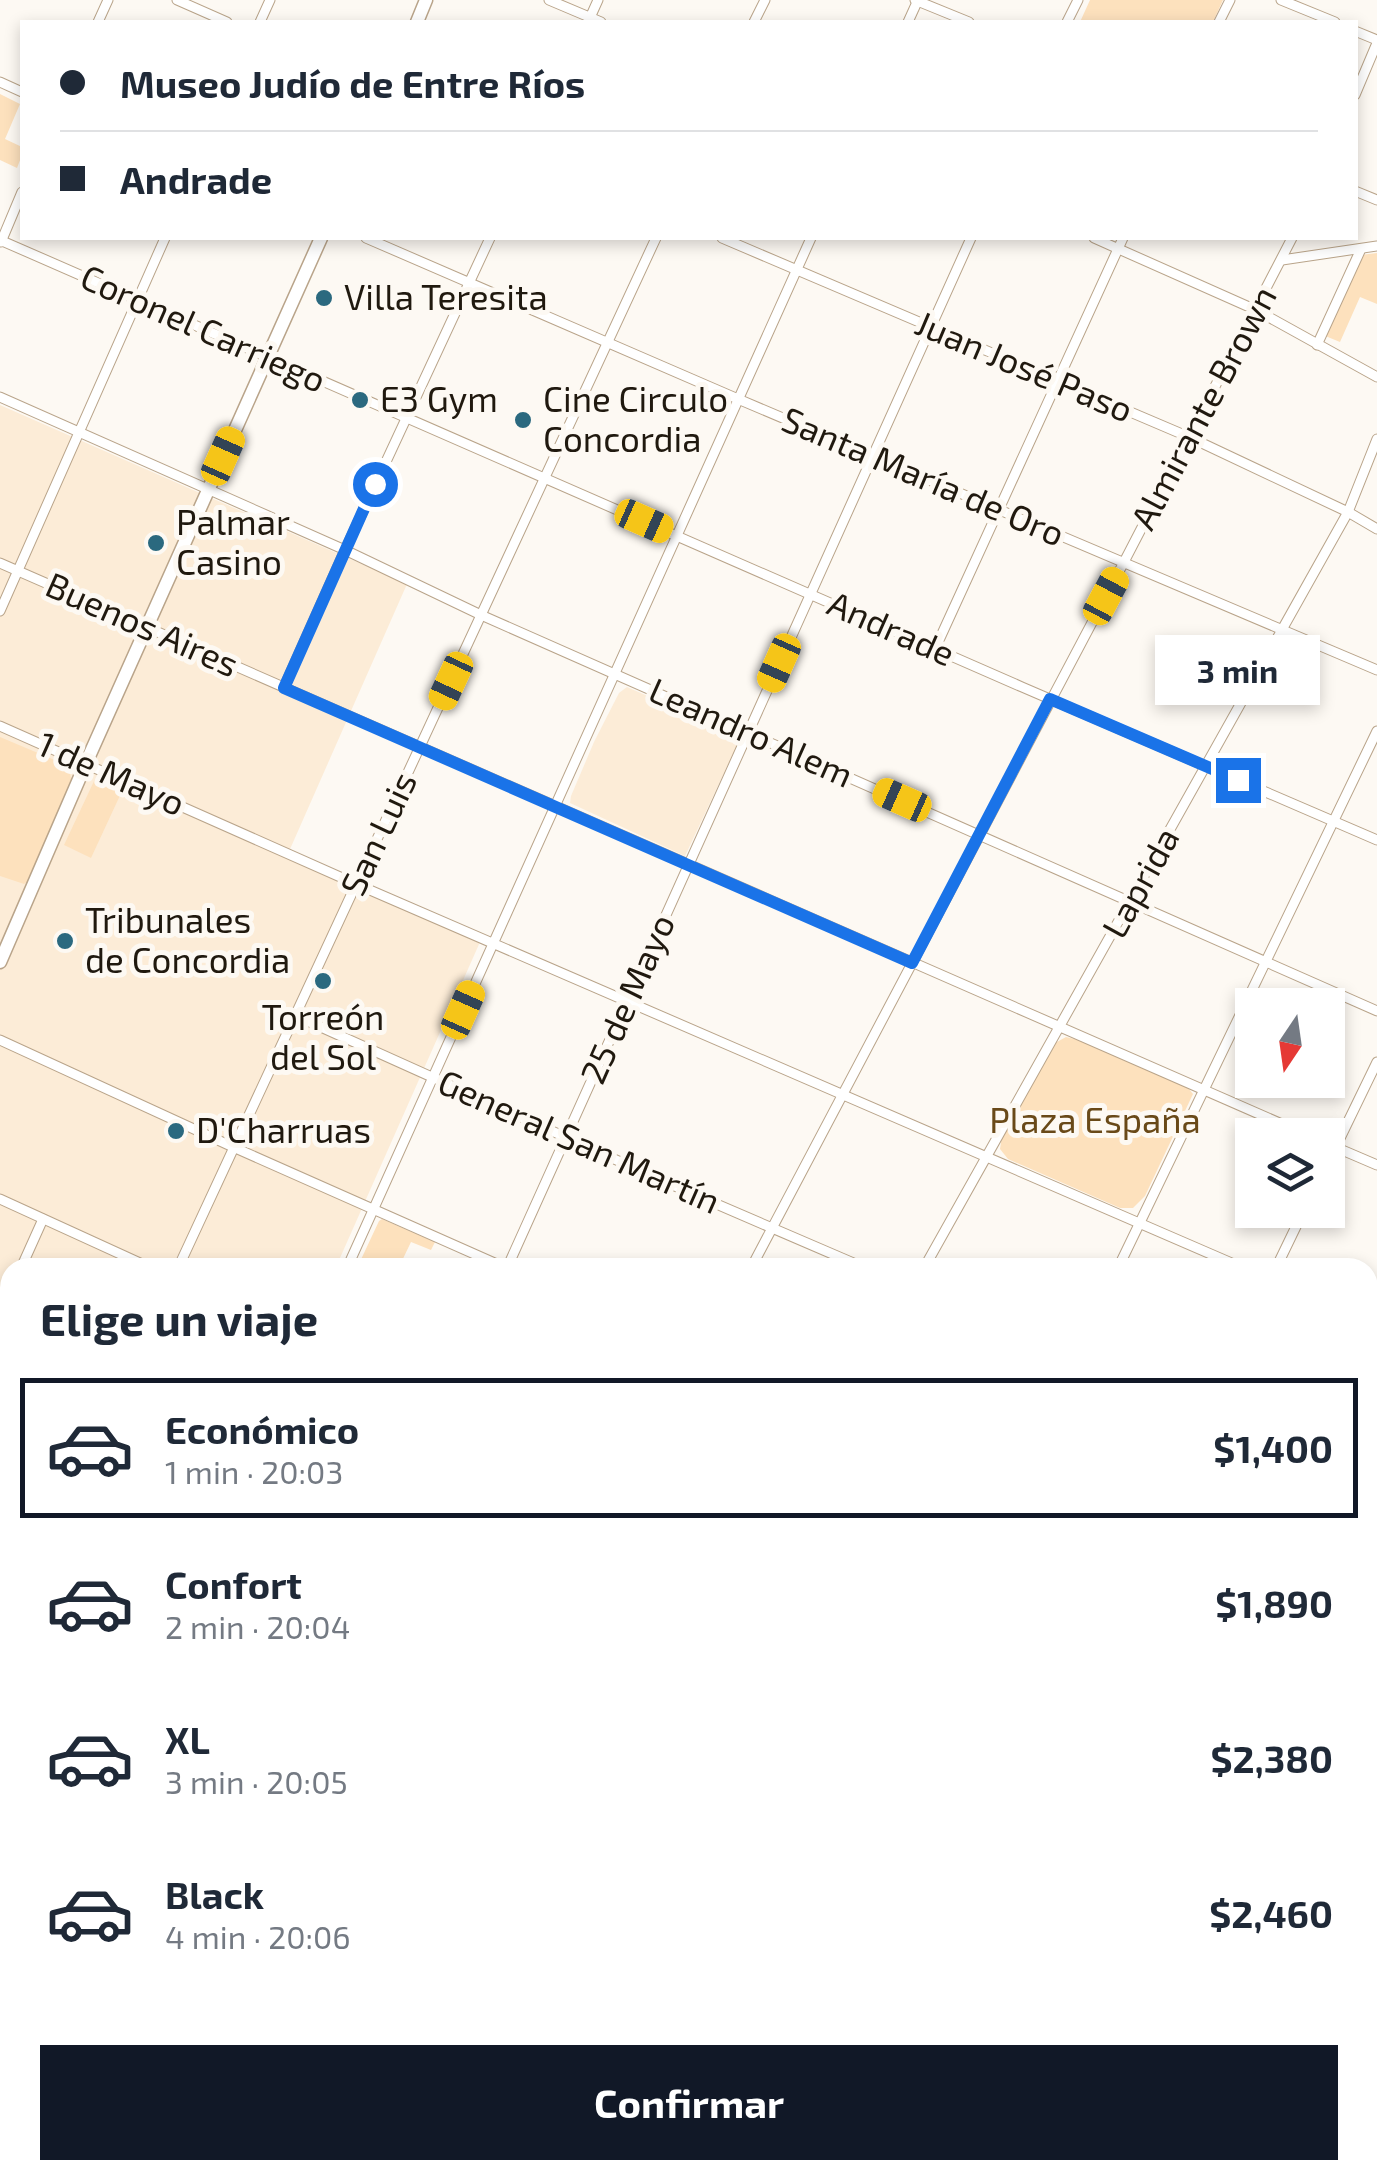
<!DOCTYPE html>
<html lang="es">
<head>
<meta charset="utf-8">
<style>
  :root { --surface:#fff; --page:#f6f6f7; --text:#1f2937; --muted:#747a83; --line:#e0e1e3; --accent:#111827 }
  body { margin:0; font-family:"Exo 2",sans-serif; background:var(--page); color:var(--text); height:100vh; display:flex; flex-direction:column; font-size:38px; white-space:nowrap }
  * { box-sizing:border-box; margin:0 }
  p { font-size:32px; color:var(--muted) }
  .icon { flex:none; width:55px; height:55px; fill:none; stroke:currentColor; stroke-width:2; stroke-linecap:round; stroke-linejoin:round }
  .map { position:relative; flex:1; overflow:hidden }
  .drawer { position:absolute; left:0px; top:1258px; width:1378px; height:922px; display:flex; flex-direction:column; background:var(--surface); border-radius:30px 30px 0 0; box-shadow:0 5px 15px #0003 }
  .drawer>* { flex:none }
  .banner { position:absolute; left:20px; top:20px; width:1338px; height:220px; border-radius:0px; box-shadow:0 5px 15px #0003; display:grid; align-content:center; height:220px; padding:0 40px; background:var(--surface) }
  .needle { width:65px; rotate:193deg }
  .tools { position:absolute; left:1235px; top:988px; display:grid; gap:20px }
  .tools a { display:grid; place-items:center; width:110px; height:110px; border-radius:0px; background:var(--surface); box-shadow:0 5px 15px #0003; font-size:50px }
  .end { position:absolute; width:45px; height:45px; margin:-22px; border:12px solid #1a73e8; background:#fff; box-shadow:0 0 0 5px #fff }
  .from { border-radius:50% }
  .bubble { position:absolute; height:70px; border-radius:0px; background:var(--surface); box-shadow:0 5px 15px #0003; font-size:32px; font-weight:700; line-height:70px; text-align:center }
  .car { position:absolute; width:30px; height:60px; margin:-30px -15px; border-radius:12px; box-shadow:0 0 8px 2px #0007; background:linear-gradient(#f5c518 24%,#345 0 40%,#f5c518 0 76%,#345 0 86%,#f5c518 0) }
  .banner b { display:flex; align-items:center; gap:35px; height:95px; font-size:38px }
  .banner b+b { border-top:2px solid var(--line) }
  .banner i { width:25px; height:25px; background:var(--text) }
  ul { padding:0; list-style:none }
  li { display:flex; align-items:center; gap:30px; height:140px; margin:0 20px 15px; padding:0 20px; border:5px solid transparent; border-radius:0px }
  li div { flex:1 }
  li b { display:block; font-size:38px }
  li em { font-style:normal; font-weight:700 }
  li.active { border-color:var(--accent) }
  li>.icon { width:90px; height:90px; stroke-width:1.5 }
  h2 { padding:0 40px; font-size:45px; line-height:120px }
  .primary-button { display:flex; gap:20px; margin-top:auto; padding:20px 40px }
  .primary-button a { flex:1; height:115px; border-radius:0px; background:var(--accent); color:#fff; font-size:40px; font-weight:700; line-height:115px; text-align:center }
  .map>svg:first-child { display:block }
  .built { fill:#fcecd7 }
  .green { fill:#fde1bd }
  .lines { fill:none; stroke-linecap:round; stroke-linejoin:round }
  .street-casing { stroke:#b9a48a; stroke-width:11 }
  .secondary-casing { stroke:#b9a48a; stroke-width:15 }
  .street { stroke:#fff; stroke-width:9 }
  .secondary { stroke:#fff; stroke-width:12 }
  .route { stroke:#1a73e8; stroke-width:12 }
  .poi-dot { fill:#2b697f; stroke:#fdf9f3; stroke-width:4 }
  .labels { text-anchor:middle; stroke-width:10; stroke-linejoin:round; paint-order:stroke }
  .poi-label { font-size:35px; fill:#20190f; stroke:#fdf9f3; text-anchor:start }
  .street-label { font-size:35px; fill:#20190f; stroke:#fdf9f3 }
  .park-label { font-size:35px; fill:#694918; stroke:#fdf9f3 }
</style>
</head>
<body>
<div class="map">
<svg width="1377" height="2179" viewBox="0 0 1377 2179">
  <rect width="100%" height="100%" fill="#fdf9f3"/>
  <g class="built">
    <path d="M0,405L407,584L287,856L480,942L336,1267L10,1268V1681L0,1677Z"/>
    <path d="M627,687L737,735L739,741L685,856L570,803L571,796L594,742L619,693Z"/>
  </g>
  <g class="green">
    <path d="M1090,0H1223L1213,22H1080Z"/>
    <path d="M0,94L20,104L5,139L22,147V155L17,168L0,160Z"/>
    <path d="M1377,253V304L1360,297L1340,342L1318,333L1352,256Z"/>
    <path d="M0,737L64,764L70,773L72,783L28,881L24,884L0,876Z"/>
    <path d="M95,779L123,789L91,858L64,845Z"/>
    <path d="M1066,1037L1087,1042L1185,1084L1193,1094L1145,1196L1133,1208H1120L1008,1159L1000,1149L1002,1136L1055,1043Z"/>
    <path d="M382,1219L435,1242L431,1250L411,1242L399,1267L357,1268L379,1221Z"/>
  </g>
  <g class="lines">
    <defs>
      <g id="street">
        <path d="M177,0L227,22"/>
        <path d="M549,0L601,22"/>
        <path d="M915,0L969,22"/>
        <path d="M1281,0L1335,22"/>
        <path d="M589,20L598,0"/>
        <path d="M98,22L108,0"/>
        <path d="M260,22L270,0"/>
        <path d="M754,22L765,0"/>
        <path d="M908,22L918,0"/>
        <path d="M1067,22L1078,0"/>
        <path d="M1219,22L1230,0"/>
        <path d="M1355,31L1377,40"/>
        <path d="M0,82L22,92"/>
        <path d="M1355,95L1377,43"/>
        <path d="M1355,191L1377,200"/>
        <path d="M366,238L738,399L1377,670"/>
        <path d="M722,238L1189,437L1348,512L1377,529"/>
        <path d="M1094,238L1256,310L1377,377"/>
        <path d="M0,240L1022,687L1377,840"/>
        <path d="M1,242L22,192"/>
        <path d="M1282,260L1377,246"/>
        <path d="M1317,345L1361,249"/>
        <path d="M0,397L345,550L481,615L1377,1011"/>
        <path d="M0,563L1307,1135"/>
        <path d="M0,611L165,238"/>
        <path d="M935,649L1123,238"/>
        <path d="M284,687L345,550L490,238"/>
        <path d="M0,726L356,884L1243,1268"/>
        <path d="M294,1015L663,1181L865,1268"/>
        <path d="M0,1040L233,1147L506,1268"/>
        <path d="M1328,1144L1377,1165"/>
        <path d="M1328,1163L1377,1062"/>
        <path d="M0,1199L151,1268"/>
        <path d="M21,1268L43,1219"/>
        <path d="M178,1268L656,238"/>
        <path d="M347,1268L811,238"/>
        <path d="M507,1268L971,238"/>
        <path d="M751,1268L1124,562L1292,238"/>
        <path d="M924,1268L1348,512L1377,439"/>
        <path d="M1118,1268L1377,731"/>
        <path d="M1276,1268L1304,1210"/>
        <path d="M0,1314L10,1291"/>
        <path d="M1368,1323L1377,1327"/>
        <path d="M0,1357L10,1362"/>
        <path d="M1368,1431L1377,1413"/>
        <path d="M1368,1493L1377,1498"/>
        <path d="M0,1513L10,1517"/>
        <path d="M0,1655L10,1633"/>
        <path d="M1368,1655L1377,1659"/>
        <path d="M0,1671L10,1675"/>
        <path d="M1368,1733L1377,1715"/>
        <path d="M1368,1815L1377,1820"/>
        <path d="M0,1833L10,1838"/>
        <path d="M1368,1965L1377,1970"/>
        <path d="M0,1995L10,2000"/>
        <path d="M0,2037L10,2016"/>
        <path d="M1368,2115L1377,2094"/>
        <path d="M0,2149L10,2153"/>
        <path d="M49,2170L71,2179"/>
        <path d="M392,2170L412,2179"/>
        <path d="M769,2170L792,2179"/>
        <path d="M1135,2170L1156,2179"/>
        <path d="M100,2179L104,2170"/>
        <path d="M258,2179L262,2170"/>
        <path d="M677,2179L682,2170"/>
        <path d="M828,2179L832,2170"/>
        <path d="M963,2179L968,2170"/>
        <path d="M1342,2179L1346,2170"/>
      </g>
      <g id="secondary">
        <path d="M417,22L426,0"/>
        <path d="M0,962L86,763L321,238"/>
      </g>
    </defs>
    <use href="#street" class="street-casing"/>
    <use href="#secondary" class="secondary-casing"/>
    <use href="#street" class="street"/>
    <use href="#secondary" class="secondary"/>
  </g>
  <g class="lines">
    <path class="route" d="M375,484L284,688L912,963L1050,699L1238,780"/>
  </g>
  <g class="poi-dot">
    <circle cx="324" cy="298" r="10"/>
    <circle cx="360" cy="400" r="10"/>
    <circle cx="523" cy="420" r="10"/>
    <circle cx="156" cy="543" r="10"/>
    <circle cx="65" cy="941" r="10"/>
    <circle cx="323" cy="981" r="10"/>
    <circle cx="176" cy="1131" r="10"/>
  </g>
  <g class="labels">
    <g class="poi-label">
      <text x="344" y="310">Villa Teresita</text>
      <text x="380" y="412">E3 Gym</text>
      <text x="543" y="412">Cine Circulo<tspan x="543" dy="40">Concordia</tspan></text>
      <text x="176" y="535">Palmar<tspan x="176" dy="40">Casino</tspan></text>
      <text x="85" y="933">Tribunales<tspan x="85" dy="40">de Concordia</tspan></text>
      <text x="323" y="1030" text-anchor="middle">Torreón<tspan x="323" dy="40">del Sol</tspan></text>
      <text x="196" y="1143">D'Charruas</text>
    </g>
    <g class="street-label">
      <text transform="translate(203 329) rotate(24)" y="12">Coronel Carriego</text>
      <text transform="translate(1024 367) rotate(23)" y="12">Juan José Paso</text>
      <text transform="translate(1204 408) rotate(-62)" y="12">Almirante Brown</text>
      <text transform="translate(923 477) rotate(23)" y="12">Santa María de Oro</text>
      <text transform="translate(142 625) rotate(24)" y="12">Buenos Aires</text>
      <text transform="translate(891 629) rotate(24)" y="12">Andrade</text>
      <text transform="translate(751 733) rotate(24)" y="12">Leandro Alem</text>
      <text transform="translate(111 774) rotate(24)" y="12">1 de Mayo</text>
      <text transform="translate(379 834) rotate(-65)" y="12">San Luis</text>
      <text transform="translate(1141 883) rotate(-61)" y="12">Laprida</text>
      <text transform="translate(628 999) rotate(-66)" y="12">25 de Mayo</text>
      <text transform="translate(579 1142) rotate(24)" y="12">General San Martín</text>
    </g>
    <g class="park-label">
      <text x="1095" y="1133">Plaza España</text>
    </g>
  </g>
</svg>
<div class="tools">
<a><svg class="needle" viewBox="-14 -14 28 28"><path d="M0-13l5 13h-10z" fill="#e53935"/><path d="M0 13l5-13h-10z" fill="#747a83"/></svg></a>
<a><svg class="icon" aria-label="layers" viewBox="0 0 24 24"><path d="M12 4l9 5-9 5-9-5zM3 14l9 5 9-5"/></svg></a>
</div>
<i class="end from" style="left:375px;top:484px"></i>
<i class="end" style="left:1238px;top:780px"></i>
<div class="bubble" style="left:1155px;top:635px;width:165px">3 min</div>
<i class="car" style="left:223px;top:456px;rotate:24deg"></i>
<i class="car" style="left:644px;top:521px;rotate:114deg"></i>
<i class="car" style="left:1106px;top:596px;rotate:28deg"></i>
<i class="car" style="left:779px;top:663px;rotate:204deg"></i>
<i class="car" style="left:451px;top:681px;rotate:205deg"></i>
<i class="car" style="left:902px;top:800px;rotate:294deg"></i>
<i class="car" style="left:463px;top:1010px;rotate:24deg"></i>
<div class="banner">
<b><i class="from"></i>Museo Judío de Entre Ríos</b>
<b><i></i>Andrade</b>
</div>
<section class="drawer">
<h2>Elige un viaje</h2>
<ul>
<li class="active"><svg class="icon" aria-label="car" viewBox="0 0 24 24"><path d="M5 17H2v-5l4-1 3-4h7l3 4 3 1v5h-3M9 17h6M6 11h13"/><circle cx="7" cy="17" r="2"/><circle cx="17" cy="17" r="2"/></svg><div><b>Económico</b><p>1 min · 20:03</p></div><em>$1,400</em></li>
<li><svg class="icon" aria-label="car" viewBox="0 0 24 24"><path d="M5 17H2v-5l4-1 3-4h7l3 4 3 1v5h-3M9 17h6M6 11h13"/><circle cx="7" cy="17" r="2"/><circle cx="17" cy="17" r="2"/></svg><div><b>Confort</b><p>2 min · 20:04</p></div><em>$1,890</em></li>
<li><svg class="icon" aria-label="car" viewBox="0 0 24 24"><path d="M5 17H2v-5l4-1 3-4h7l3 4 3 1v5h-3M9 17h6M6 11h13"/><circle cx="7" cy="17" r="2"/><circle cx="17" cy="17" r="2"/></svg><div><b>XL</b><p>3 min · 20:05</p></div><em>$2,380</em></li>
<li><svg class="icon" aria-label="car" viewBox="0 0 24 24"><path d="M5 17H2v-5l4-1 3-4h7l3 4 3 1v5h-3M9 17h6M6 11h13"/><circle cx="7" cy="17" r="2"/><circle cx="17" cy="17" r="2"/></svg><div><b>Black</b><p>4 min · 20:06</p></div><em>$2,460</em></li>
</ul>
<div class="primary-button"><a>Confirmar</a></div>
</section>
</div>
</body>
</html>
